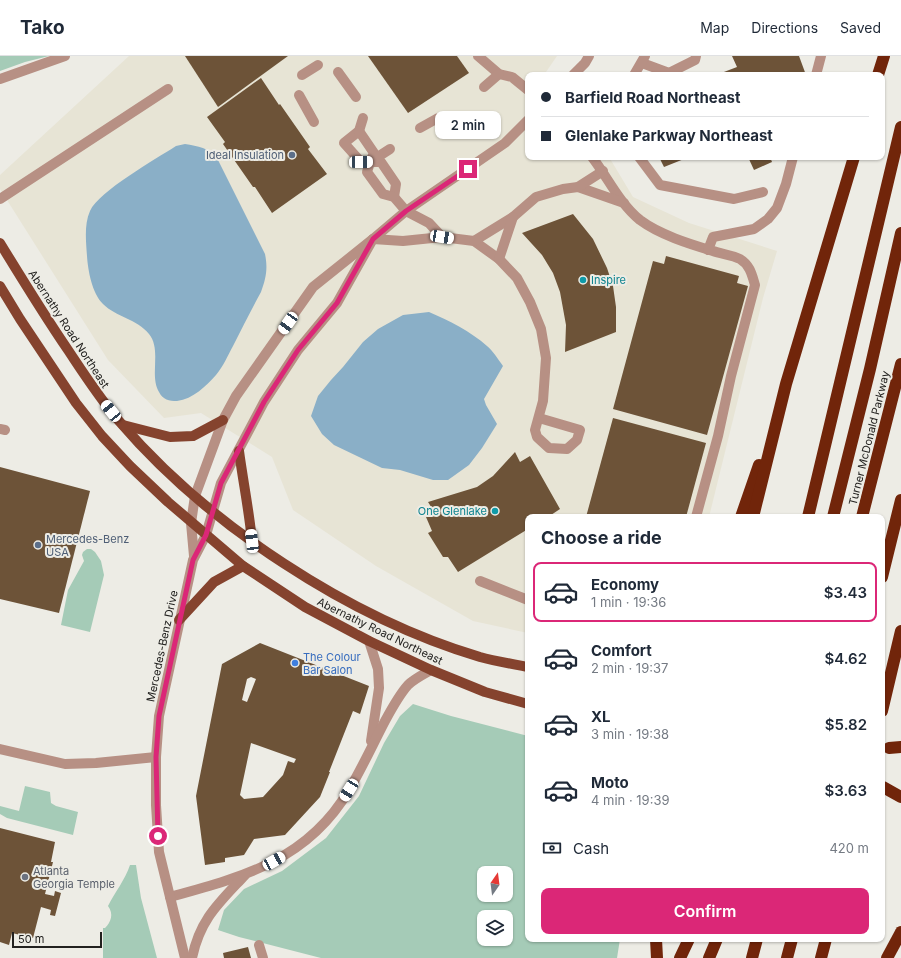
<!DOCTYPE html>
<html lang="en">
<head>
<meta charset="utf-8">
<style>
  :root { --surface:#fff; --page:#f6f6f7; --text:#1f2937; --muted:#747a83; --line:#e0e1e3; --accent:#db2777 }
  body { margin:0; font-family:Inter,sans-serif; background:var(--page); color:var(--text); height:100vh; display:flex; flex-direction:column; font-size:15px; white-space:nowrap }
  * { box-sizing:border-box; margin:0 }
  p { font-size:13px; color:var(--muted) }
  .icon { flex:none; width:22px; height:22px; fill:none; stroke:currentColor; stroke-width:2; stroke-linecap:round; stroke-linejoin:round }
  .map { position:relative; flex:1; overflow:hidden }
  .sheet { position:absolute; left:525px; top:458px; width:360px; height:428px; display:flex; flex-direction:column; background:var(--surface); border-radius:8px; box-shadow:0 1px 3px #0004 }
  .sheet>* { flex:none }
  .top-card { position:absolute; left:525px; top:16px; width:360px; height:88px; border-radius:8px; box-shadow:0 1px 3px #0004; display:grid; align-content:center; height:88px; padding:0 16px; background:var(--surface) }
  .needle { width:26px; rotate:14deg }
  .tools { position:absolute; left:477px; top:810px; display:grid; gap:8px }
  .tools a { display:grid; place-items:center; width:36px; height:36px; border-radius:8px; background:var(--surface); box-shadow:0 1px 3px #0004; font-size:20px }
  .scale { position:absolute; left:12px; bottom:10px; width:90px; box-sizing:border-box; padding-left:4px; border:2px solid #22211f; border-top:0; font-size:11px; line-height:14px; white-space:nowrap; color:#22211f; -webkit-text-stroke:3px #edece5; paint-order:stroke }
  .end { position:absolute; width:18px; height:18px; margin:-9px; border:5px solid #db2777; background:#fff; box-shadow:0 0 0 2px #fff }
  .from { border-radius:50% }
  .bubble { position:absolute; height:28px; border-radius:8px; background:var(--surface); box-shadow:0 1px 3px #0004; font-size:13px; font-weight:600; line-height:28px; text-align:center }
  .car { position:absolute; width:12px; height:24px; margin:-12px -6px; border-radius:5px; box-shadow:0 0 3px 1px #0007; background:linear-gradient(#fff 24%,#345 0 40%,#fff 0 76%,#345 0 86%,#fff 0) }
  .top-card b { display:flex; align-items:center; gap:14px; height:38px; font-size:15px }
  .top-card b+b { border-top:1px solid var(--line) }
  .top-card i { width:10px; height:10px; background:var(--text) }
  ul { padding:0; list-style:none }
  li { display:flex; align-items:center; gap:12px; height:60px; margin:0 8px 6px; padding:0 8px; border:2px solid transparent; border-radius:8px }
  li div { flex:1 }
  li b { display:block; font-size:15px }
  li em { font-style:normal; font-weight:600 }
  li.selected { border-color:var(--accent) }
  li>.icon { width:36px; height:36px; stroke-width:1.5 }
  h2 { padding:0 16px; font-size:18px; line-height:48px }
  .pay { display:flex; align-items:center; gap:10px; height:44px; padding:0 16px; font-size:15px }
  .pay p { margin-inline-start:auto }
  .cta { display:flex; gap:8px; margin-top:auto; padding:8px 16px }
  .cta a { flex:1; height:46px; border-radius:8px; background:var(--accent); color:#fff; font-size:16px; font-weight:600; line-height:46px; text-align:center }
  header { display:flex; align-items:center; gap:24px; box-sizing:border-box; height:56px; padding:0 20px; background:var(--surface); border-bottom:1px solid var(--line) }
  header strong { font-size:19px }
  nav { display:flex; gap:22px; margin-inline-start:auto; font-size:14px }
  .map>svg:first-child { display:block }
  .built { fill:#e7e4d5 }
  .green { fill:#a5cbb7; fill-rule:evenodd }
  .water { fill:#8aafc7 }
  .building { fill:#6d5338; fill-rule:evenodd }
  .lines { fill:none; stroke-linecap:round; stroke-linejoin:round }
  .minor { stroke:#b79084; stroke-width:10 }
  .major { stroke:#85432e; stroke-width:10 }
  .highway { stroke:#71250a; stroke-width:12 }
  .route { stroke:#db2777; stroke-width:5 }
  .service-dot { fill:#5c6f8a; stroke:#edece5; stroke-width:1.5 }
  .culture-dot { fill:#0f9aa8; stroke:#edece5; stroke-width:1.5 }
  .shop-dot { fill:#3f7fe0; stroke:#edece5; stroke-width:1.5 }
  .worship-dot { fill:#6b7280; stroke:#edece5; stroke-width:1.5 }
  .labels { text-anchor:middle; stroke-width:4; stroke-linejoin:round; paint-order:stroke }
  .service-label { font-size:11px; fill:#4e5e75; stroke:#edece5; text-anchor:end }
  .culture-label { font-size:11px; fill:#0d838f; stroke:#edece5; text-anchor:start }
  .street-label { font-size:11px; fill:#22211f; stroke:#edece5 }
  .shop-label { font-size:11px; fill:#366cbe; stroke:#edece5; text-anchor:start }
  .worship-label { font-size:11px; fill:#5b616d; stroke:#edece5; text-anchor:start }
</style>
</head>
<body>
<header>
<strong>Tako</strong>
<nav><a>Map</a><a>Directions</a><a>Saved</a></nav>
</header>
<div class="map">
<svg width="901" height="902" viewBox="0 0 901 902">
  <rect width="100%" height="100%" fill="#edece5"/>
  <path class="built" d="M129,0H557L546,16L548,19H528V101H609L633,141L689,167L777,195L763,242L709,461H528V577L473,565L376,510L293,454L272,401L201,357L164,362L108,304L0,133V119Z"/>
  <g class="green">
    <path d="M0,0H49L25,6L0,15Z"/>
    <path d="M87,493H91L95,496L101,505L104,519L90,576L61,569L68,534L84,505L82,499L83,496Z"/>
    <path d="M413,648L451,660L528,680V883H620L617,902H321L239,881L218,874L224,854L244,833L282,815L326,782L359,740L384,687L400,660ZM484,817H506V839H484ZM484,861H506V883H484Z"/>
    <path d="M25,730L50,736L51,747L56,750L78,756L73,779L7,762L0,758V750L19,755Z"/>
    <path d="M130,809H136L141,842L157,902H103V872H105C111,866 114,858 108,850C115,836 125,824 130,809Z"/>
  </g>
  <g class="water">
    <path d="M185,88C198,90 209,92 217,102L265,198C268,213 266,222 261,236C251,254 242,272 233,290C228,299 223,311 216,319C206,330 193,343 177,345C169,345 163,344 159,336C149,319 162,294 149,278C137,263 116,261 103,248C92,237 88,215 87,200C86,186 84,168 90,155C99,135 156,103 176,90Z"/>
    <path d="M429,256C450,265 470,275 487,290C493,295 498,303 503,310L484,343L486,349L497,368L482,392L469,409L448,424H433L400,414L382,412L334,389L322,378L311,360L318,340L331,324L343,311L363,286L378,273L403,259Z"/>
  </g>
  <g class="building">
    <path d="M185,0H288L218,51Z"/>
    <path d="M368,0H457L469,17L408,57Z"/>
    <path d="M732,0H799L806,19H716L737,11Z"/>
    <path d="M261,22L279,49L280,48L310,91L308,93L327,118L272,157L255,131H253L223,88L225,86L207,61Z"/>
    <path d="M659,101H689L664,111Z"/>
    <path d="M748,101H770L772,106L754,114Z"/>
    <path d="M573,158L593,183L607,212L613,230L616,251V276L565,296L566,269L560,236L553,217L542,199L522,177Z"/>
    <path d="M666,200L739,220L737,227L748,230L707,379L613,353L653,205L664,208Z"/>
    <path d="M613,362L706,387L686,461H586Z"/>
    <path d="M515,396L520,406L530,400L560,453L548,461H528V473L458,516L448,501H443L428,477L432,475L426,461L435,457L428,446L477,431L493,420Z"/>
    <path d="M0,411L90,435L59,557L0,543Z"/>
    <path d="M260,587L369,630L360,658L353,655L329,716H330L320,741L285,779L254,783L244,799L225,802V806L205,809L196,740L222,608ZM251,621L256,623L247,646L242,644L247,623ZM251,687L296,703L294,707L288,705L283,719L263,741L244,743L240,739Z"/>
    <path d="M0,772L55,786L51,806H53L45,838L54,840L55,835L61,837L55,860L50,859L51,854L41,851L33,882L12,877L9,889L0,886Z"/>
    <path d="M248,891L251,902H224L223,897Z"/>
  </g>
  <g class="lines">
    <g class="minor">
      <path d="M478,0L499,18L512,21L528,34"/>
      <path d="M642,7L669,17L695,4L696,0"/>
      <path d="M338,16L356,41"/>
      <path d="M302,19L318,9"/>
      <path d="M573,19L585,7L589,0"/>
      <path d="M634,19L645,0"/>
      <path d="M816,19L821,0"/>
      <path d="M0,23L65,0"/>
      <path d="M484,31L499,18"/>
      <path d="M299,39L314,66"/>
      <path d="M363,62L359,75L344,87L361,106H381L396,128L394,141"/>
      <path d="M420,72L438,62"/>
      <path d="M359,75L374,97L370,106L367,116L383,138L394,141L406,155L429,167L442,181"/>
      <path d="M592,101C608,122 620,148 640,164C660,179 690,188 713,195C721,198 733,199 740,203C750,209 752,219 755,229L731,320L718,380L696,461"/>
      <path d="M639,101L660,129L734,143L763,136"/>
      <path d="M370,106L390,93"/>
      <path d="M578,131L624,147"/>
      <path d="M0,143L168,33"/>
      <path d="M373,183L403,185L442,181L474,185L499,203L517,222L530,246L541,273L546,302L543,345L535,374L537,381L549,392L567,393L577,384L580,374L539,362"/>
      <path d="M474,185L513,161L536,141L563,133L578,131L603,115"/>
      <path d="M708,194L713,181L754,173L768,163L777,152L786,128L793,101"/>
      <path d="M499,203L513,161"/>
      <path d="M0,373L5,374"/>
      <path d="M194,500L191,467L195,440L223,364L236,340L313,231L373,183L406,155L505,87L528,64"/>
      <path d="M480,525L528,544"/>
      <path d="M369,585L378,613L379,632L371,685"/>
      <path d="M0,693L65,708L96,707L156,701"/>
      <path d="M170,841C243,821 308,804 349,734C362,712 373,688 385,665C392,652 399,639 408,629C414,623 424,618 431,614"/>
      <path d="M259,889L263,902"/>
      <path d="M185,902L159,796L156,749V701L159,660L193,504L206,479L221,427L264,346L298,294L337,247L373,183"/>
      <path d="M192,902C200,863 219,847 245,819"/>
    </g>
    <g class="major">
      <path d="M0,187C22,223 44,259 68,294C84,318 100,343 119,365C208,469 349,562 480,601C495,605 512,608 528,611"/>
      <path d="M0,230L20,263L76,347L102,380L130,410L168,446L243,510L305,551L369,585L431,614L485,636L528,648"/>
      <path d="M123,369L170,381L193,380L223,364"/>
      <path d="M239,395C243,425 249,454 252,485"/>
      <path d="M179,564L214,526L243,510"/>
    </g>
    <g class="highway">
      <path d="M878,19L884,0"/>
      <path d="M741,461L759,409"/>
      <path d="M753,461L786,328L854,101"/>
      <path d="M808,461L901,71"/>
      <path d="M833,461L870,313L901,177"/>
      <path d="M862,461L901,308"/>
      <path d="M882,521L901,444"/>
      <path d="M882,655L901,575"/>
      <path d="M889,692L901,691"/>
      <path d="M883,731L901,741"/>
      <path d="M656,883L657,902"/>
      <path d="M680,902L689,883"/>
      <path d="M709,902L717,883"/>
      <path d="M752,902L757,883"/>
      <path d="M787,902L792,883"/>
      <path d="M821,902L826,883"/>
      <path d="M887,902L901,876"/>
    </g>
  </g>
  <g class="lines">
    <path class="route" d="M158,780L156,701L159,660L193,504L206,479L221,427L264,346L298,294L337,247L373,183L406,155L468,113"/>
  </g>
  <g class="service-dot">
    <circle cx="292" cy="99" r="4"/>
    <circle cx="38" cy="489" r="4"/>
  </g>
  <g class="culture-dot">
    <circle cx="583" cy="224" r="4"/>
    <circle cx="495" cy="455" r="4"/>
  </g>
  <circle class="shop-dot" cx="295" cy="607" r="4"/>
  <circle class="worship-dot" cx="25" cy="821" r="4"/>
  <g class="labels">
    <g class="service-label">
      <text x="284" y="103">Ideal Insulation</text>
      <text x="46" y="487" text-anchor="start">Mercedes-Benz<tspan x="46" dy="13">USA</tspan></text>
    </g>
    <g class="culture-label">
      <text x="591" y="228">Inspire</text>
      <text x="487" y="459" text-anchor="end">One Glenlake</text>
    </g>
    <g class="street-label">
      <text transform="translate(69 273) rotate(57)" y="4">Abernathy Road Northeast</text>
      <text transform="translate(869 382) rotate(-76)" y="4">Turner McDonald Parkway</text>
      <text transform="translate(380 575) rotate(26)" y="4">Abernathy Road Northeast</text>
      <text transform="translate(162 590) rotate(-78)" y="4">Mercedes-Benz Drive</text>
    </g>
    <g class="shop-label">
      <text x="303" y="605">The Colour<tspan x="303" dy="13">Bar Salon</tspan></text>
    </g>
    <g class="worship-label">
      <text x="33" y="819">Atlanta<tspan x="33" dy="13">Georgia Temple</tspan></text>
    </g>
  </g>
</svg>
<div class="tools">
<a><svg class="needle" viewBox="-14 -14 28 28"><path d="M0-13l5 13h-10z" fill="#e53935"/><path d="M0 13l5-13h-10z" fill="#747a83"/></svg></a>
<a><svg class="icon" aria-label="layers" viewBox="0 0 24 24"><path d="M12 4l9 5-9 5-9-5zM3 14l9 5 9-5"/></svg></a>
</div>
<div class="scale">50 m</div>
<i class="end from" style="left:158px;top:780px"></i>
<i class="end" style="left:468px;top:113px"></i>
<div class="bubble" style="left:435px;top:55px;width:66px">2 min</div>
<i class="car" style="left:361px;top:106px;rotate:89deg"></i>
<i class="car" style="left:442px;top:181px;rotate:99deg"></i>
<i class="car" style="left:288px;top:267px;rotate:215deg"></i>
<i class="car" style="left:111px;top:355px;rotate:321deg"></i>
<i class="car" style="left:252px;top:485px;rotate:353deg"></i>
<i class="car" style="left:349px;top:734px;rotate:212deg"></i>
<i class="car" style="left:274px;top:805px;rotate:61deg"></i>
<div class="top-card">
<b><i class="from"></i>Barfield Road Northeast</b>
<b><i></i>Glenlake Parkway Northeast</b>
</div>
<section class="sheet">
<h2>Choose a ride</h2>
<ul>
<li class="selected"><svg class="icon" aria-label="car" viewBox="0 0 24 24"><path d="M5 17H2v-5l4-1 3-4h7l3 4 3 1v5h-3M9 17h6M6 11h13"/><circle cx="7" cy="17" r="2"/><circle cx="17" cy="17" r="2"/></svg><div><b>Economy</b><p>1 min · 19:36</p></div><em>$3.43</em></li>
<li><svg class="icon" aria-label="car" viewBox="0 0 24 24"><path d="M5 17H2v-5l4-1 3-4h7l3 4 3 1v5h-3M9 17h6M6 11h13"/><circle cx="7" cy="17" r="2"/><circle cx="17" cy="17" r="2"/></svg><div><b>Comfort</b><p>2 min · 19:37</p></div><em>$4.62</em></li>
<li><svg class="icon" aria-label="car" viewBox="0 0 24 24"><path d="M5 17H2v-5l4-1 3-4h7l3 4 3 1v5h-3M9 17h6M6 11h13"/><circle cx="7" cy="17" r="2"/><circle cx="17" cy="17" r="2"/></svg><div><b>XL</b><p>3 min · 19:38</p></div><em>$5.82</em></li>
<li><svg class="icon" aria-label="car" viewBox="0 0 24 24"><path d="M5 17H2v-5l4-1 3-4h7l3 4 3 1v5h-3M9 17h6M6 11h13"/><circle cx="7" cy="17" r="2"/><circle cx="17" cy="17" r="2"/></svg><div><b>Moto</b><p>4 min · 19:39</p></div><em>$3.63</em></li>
</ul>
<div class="pay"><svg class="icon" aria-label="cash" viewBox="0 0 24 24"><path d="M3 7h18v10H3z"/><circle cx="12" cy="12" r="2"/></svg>Cash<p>420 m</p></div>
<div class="cta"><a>Confirm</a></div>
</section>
</div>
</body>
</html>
